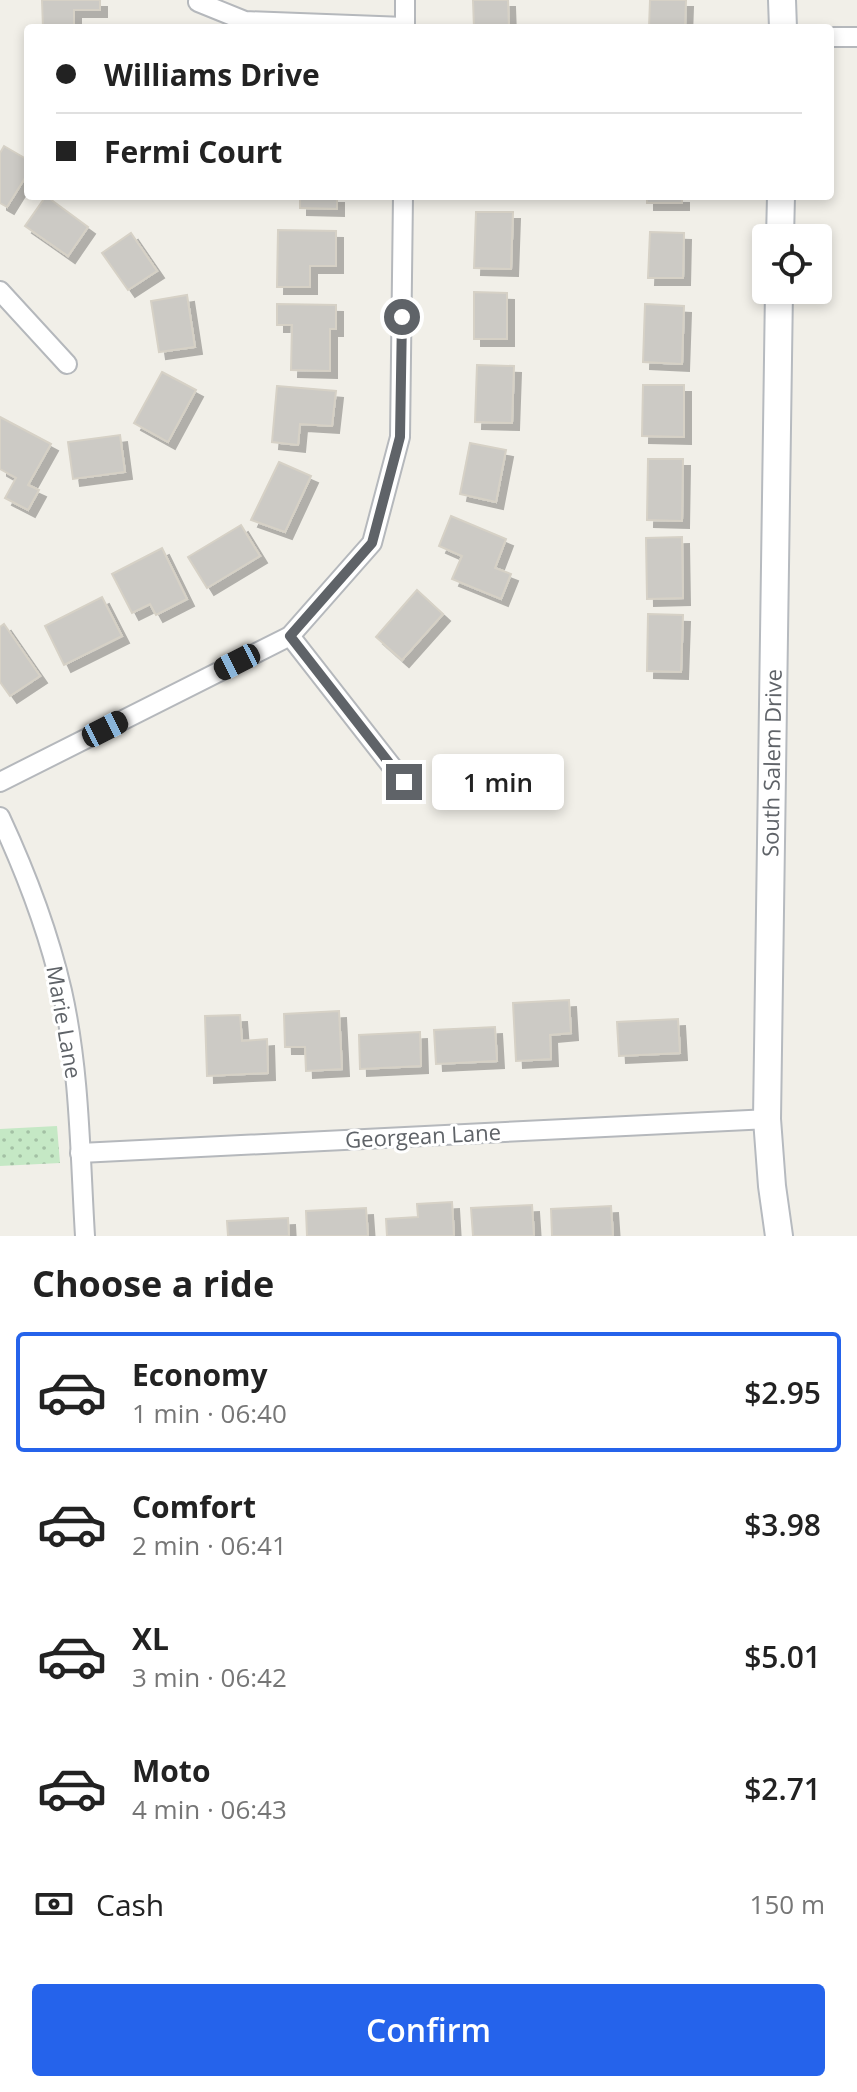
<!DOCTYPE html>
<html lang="en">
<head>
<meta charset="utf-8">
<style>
  :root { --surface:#fff; --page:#f6f6f6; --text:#222; --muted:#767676; --line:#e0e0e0; --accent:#2563eb }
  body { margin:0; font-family:"Open Sans",sans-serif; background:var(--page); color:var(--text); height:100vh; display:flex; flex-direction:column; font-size:30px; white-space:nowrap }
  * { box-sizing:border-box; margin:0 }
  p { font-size:26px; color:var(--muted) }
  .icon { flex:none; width:44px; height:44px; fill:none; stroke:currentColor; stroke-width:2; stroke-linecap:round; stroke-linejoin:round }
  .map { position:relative; height:1236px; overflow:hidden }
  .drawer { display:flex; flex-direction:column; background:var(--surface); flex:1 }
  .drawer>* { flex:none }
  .guide { position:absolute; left:24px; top:24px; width:810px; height:176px; border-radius:8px; box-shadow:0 4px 12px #0003; display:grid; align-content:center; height:176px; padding:0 32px; background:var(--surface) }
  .controls { position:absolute; left:752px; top:224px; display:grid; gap:16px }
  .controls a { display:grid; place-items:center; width:80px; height:80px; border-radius:8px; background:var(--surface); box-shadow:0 4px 12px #0003; font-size:40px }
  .end { position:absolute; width:36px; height:36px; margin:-18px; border:10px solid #5f6368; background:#fff; box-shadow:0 0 0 4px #fff }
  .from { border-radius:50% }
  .bubble { position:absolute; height:56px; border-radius:8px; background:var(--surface); box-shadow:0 4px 12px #0003; font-size:26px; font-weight:600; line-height:56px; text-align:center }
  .car { position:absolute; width:24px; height:48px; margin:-24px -12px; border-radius:10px; box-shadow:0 0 6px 2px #0007; background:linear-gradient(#222 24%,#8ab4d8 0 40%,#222 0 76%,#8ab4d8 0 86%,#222 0) }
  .guide b { display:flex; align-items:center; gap:28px; height:76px; font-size:30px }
  .guide b+b { border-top:2px solid var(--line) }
  .guide i { width:20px; height:20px; background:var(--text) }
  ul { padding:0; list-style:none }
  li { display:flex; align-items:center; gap:24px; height:120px; margin:0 16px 12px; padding:0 16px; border:4px solid transparent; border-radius:8px }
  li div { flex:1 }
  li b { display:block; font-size:30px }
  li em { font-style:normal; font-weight:600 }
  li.selected { border-color:var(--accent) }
  li>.icon { width:72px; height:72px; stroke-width:1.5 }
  h2 { padding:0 32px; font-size:36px; line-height:96px }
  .pay { display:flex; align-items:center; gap:20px; height:88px; padding:0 32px; font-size:30px }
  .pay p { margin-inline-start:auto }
  .action { display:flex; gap:16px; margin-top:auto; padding:16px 32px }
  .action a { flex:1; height:92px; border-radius:8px; background:var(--accent); color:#fff; font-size:32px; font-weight:600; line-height:92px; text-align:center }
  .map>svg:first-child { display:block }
  .park { fill:url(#park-dots) }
  .building { fill:#cccac5; stroke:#d6d1c6; stroke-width:2; filter:url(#shadow) }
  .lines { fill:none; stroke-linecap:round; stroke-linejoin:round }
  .street-casing { stroke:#b5b8bc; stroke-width:22 }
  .secondary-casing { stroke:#b6babf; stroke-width:30 }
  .street { stroke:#fff; stroke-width:18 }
  .secondary { stroke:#fff; stroke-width:26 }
  .route { stroke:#5f6368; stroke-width:10 }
  .labels { text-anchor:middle; stroke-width:6; stroke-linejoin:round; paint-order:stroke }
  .street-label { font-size:22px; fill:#5f6368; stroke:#fff }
</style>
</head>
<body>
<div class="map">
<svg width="857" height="1236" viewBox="0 0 857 1236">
  <defs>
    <pattern id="park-dots" width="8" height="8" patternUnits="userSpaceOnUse" patternTransform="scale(2)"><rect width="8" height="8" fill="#c5e8c5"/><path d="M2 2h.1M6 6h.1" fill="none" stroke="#a3c0a4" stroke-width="1.8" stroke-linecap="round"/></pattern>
    <filter id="shadow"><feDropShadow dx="7" dy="7" stdDeviation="0" flood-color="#0004"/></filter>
  </defs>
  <rect width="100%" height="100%" fill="#f1efe8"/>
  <path class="park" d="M57,1126L60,1163L0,1166V1129Z"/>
  <g class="building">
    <path d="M42,0H100V10H74V28H43Z"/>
    <path d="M473,0H508L509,28H474Z"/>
    <path d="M650,0H686L685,28H633H649Z"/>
    <path d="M4,146L28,160V173L7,207L0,203V153Z"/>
    <path d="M46,196L88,227L68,256L25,226Z"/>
    <path d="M300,196H337V209L300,208Z"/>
    <rect x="647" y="196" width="35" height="7"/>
    <path d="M476,212H513L511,269L474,268Z"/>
    <path d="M278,230L336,231V266H310V287H277Z"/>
    <path d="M650,232L684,233L683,278H648Z"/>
    <path d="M131,233L157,271L128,290L102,253Z"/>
    <path d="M474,292L507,293V339H474Z"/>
    <path d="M187,295L195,347L159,352L151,301Z"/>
    <path d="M277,304L336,305V329H330V371L291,370L292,325H277Z"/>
    <path d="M645,304L684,306L682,364L643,362Z"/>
    <path d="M477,365L514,366L512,423L475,422Z"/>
    <path d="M162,372L196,390L168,442L134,423Z"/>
    <path d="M643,385H684V437L642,436Z"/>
    <path d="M277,386L336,391L332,426L300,424L298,445L272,442Z"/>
    <path d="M0,417L51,444L28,485L39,490L28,510L5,498L16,478L0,469Z"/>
    <path d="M120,435L125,472L73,479L68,442Z"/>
    <path d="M470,443L506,450L496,502L460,494Z"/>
    <path d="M648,459H683L682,521L647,520Z"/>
    <path d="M279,462L311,476L285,532L251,520Z"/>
    <path d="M451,516L506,539L495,568L511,574L501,599L452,579L462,556L439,546Z"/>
    <path d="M241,525L260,556L207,588L188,557Z"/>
    <path d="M682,537L683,598L647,599L646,538Z"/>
    <path d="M162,548L187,599L156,615L150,604L132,613L112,574Z"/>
    <path d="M417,590L443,614L402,660L376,637Z"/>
    <path d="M102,597L122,636L64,665L45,626Z"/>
    <path d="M648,614L683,615L681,672L647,671Z"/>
    <path d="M4,624L40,676L10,696L0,682V627Z"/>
    <path d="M569,1000L571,1033L550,1035L551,1059L516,1061L513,1003Z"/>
    <path d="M339,1011L342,1069L306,1071L305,1047H285L284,1014Z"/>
    <path d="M240,1015L242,1041L267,1039L268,1073L207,1076L205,1016Z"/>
    <path d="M678,1019L680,1053L619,1056L617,1022Z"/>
    <path d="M495,1027L497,1061L436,1064L434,1030Z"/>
    <path d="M420,1032L421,1066L360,1069L359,1035Z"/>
    <path d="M452,1202L454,1236H387L386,1219L418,1217L417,1204Z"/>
    <path d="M532,1205L534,1236H473L471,1208Z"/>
    <path d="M611,1206L613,1236H552L551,1209Z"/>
    <path d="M366,1208L368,1236H307L306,1211Z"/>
    <path d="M288,1218L289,1236H228L227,1221Z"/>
  </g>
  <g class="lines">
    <defs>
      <g id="street">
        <path d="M198,2L245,21L405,27"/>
        <path d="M405,28V0"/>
        <path d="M830,37H857"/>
        <path d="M0,291L67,364"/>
        <path d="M290,636L404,782"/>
        <path d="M0,782L290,636L372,543L400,437L403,196"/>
        <path d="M0,817C26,873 48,930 62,991C80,1071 80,1155 85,1236"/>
        <path d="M80,1153L767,1119"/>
      </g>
      <g id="secondary">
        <path d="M782,0L783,28"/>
        <path d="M780,238L781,196"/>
        <path d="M779,1236L772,1186L767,1119L779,290"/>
      </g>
    </defs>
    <use href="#street" class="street-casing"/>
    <use href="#secondary" class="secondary-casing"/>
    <use href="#street" class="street"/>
    <use href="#secondary" class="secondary"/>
  </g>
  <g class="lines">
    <path class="route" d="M402,317L400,437L372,543L290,636L404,782"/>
  </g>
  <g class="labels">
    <g class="street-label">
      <text transform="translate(772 763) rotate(-89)" y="8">South Salem Drive</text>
      <text transform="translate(64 1022) rotate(80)" y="8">Marie Lane</text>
      <text transform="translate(423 1136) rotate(-3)" y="8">Georgean Lane</text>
    </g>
  </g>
</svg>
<div class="controls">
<a><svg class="icon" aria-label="locate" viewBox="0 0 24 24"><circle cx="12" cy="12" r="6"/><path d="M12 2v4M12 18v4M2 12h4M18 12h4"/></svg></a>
</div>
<i class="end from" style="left:402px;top:317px"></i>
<i class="end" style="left:404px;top:782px"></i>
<div class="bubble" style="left:432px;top:754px;width:132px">1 min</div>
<i class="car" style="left:237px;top:662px;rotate:243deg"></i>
<i class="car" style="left:105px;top:729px;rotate:63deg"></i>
<div class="guide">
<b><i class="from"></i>Williams Drive</b>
<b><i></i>Fermi Court</b>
</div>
</div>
<section class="drawer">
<h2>Choose a ride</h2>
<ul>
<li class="selected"><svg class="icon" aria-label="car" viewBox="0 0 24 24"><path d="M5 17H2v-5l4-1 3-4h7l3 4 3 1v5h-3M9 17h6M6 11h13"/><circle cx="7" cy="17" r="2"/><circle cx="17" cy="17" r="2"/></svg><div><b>Economy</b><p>1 min · 06:40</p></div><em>$2.95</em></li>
<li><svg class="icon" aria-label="car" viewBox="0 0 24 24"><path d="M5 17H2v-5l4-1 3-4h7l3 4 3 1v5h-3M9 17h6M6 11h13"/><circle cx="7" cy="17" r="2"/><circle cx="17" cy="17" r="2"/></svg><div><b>Comfort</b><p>2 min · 06:41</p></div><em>$3.98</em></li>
<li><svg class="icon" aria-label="car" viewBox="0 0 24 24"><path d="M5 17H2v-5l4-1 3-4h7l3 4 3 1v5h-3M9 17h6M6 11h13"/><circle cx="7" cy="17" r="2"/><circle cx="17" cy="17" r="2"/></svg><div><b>XL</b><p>3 min · 06:42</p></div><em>$5.01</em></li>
<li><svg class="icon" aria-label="car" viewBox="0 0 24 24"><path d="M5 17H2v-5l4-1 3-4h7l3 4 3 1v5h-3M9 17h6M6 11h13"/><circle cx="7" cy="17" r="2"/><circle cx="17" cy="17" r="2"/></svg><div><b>Moto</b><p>4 min · 06:43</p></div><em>$2.71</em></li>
</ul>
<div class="pay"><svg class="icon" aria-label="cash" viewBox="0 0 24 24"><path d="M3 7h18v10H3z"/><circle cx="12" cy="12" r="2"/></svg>Cash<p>150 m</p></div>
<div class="action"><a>Confirm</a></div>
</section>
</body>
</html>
